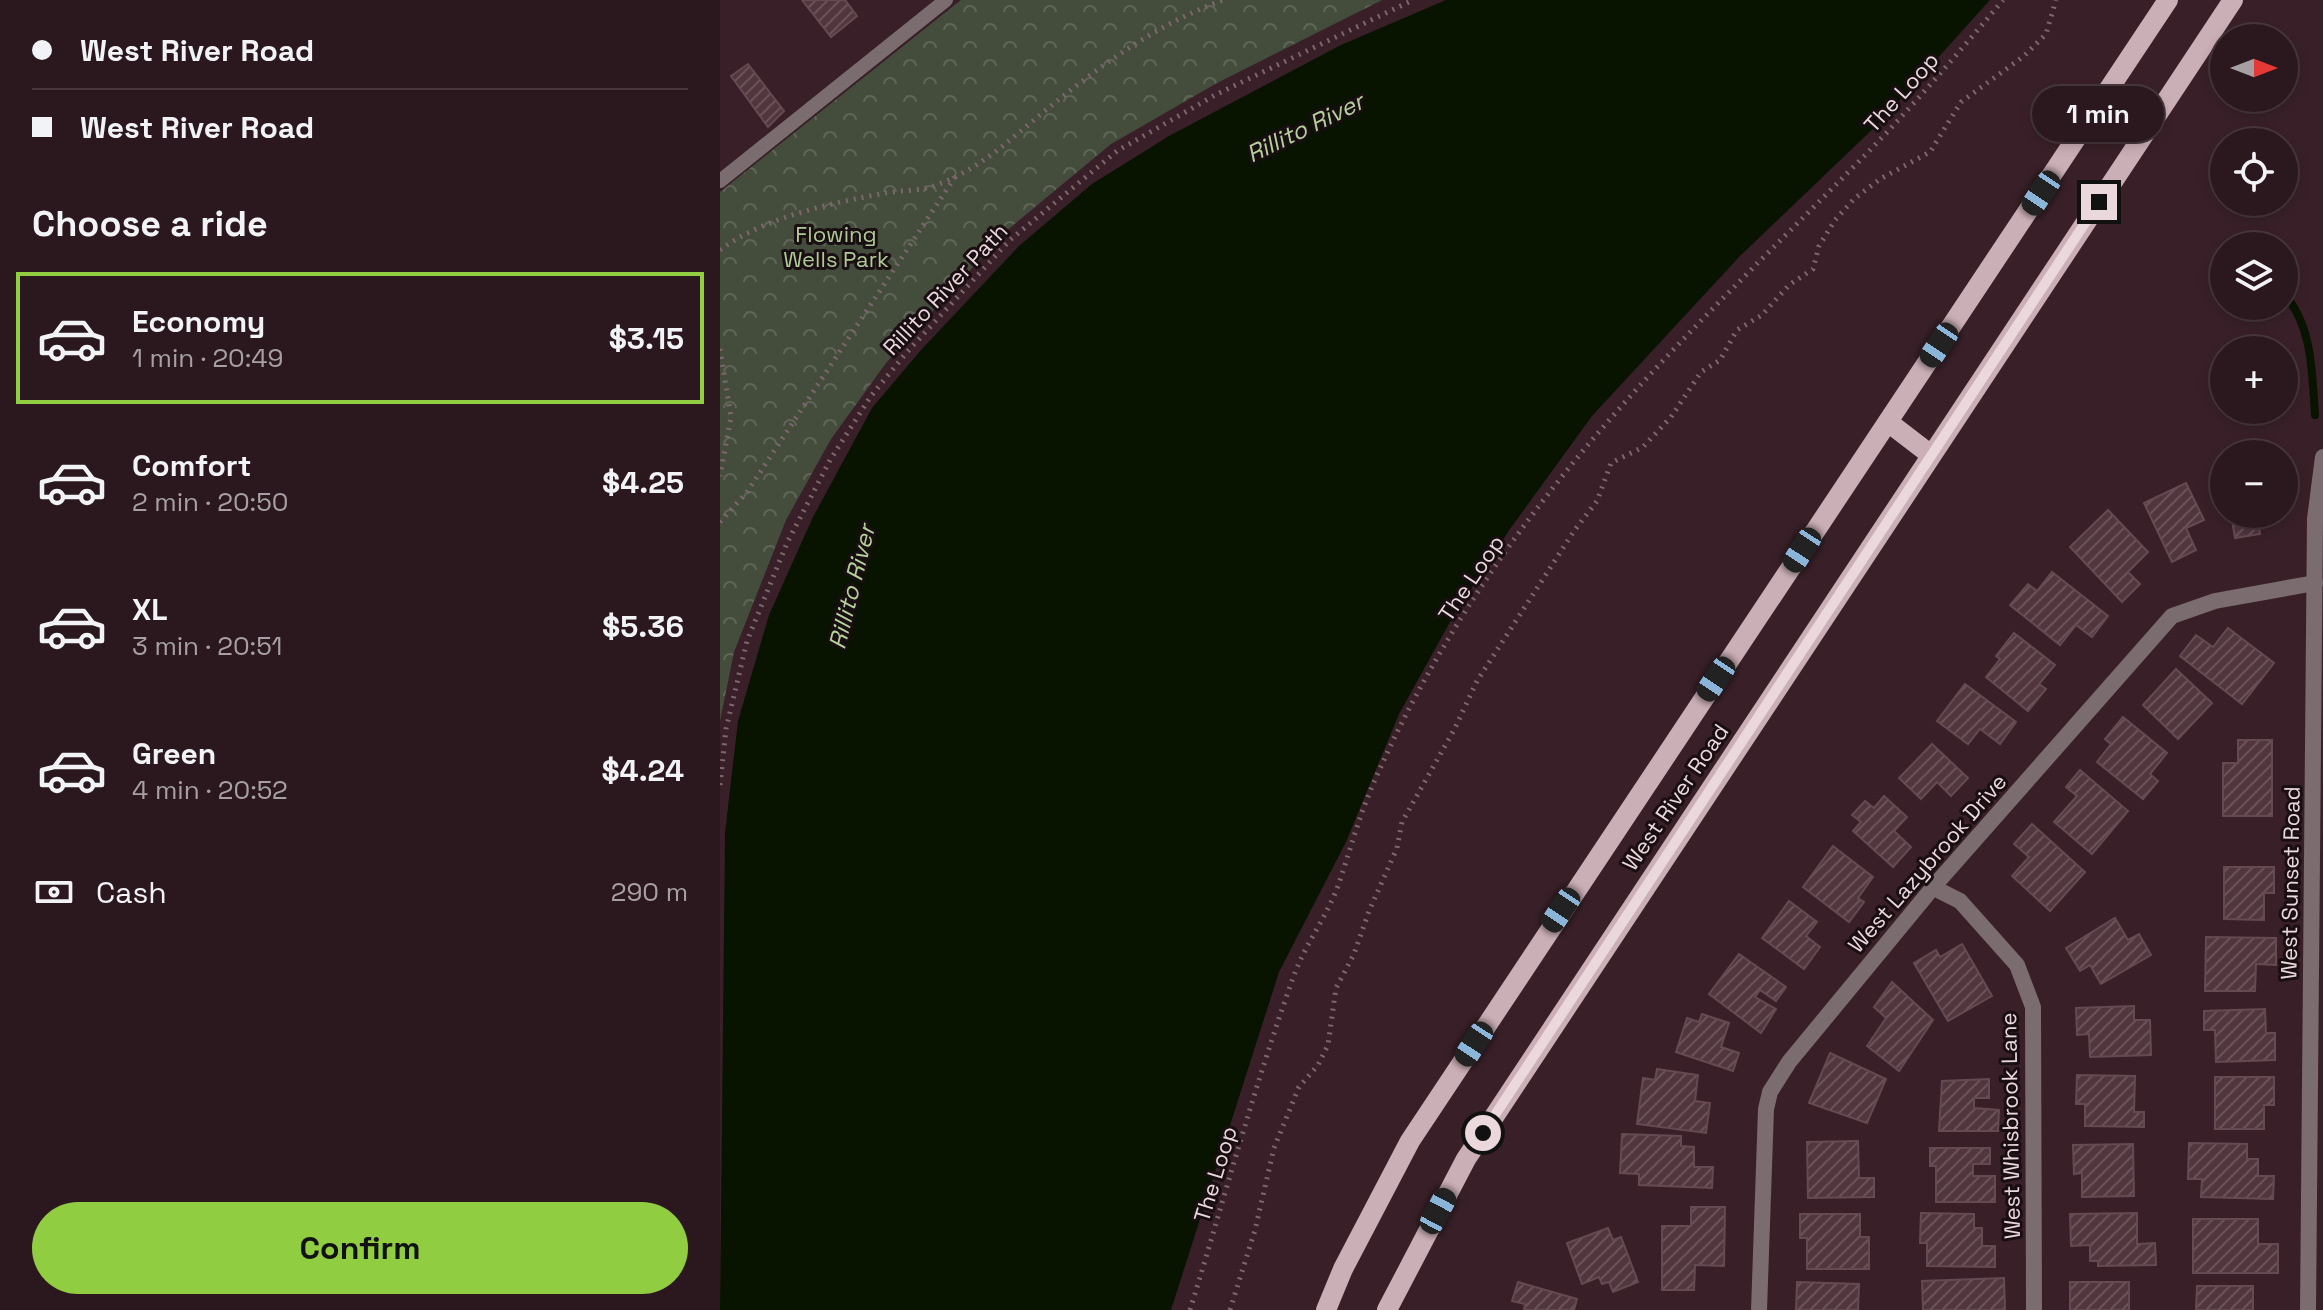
<!DOCTYPE html>
<html lang="en">
<head>
<meta charset="utf-8">
<style>
  :root { --surface:#2b181e; --page:#332127; --text:#f1f3f6; --muted:#a6a0a4; --line:#47373c; --accent:#90cd41 }
  body { margin:0; font-family:"Space Grotesk",sans-serif; background:var(--page); color:var(--text); height:100vh; display:flex; flex-direction:column; font-size:30px; white-space:nowrap }
  * { box-sizing:border-box; margin:0 }
  p { font-size:26px; color:var(--muted) }
  .icon { flex:none; width:44px; height:44px; fill:none; stroke:currentColor; stroke-width:2; stroke-linecap:round; stroke-linejoin:round }
  .map { position:relative; flex:1; overflow:hidden }
  .sheet { display:flex; flex-direction:column; background:var(--surface); width:720px }
  .sheet>* { flex:none }
  .hud { display:grid; align-content:center; height:176px; padding:0 32px; background:var(--surface) }
  .needle { width:52px; rotate:90deg }
  .buttons { position:absolute; left:1490px; top:24px; display:grid; gap:16px }
  .buttons a { display:grid; place-items:center; width:88px; height:88px; border-radius:50%; background:var(--surface); box-shadow:0 4px 12px #0003,0 0 0 2px var(--line); font-size:40px }
  .end { position:absolute; width:36px; height:36px; margin:-18px; border:10px solid #ead8dd; background:#111; box-shadow:0 0 0 4px #111 }
  .from { border-radius:50% }
  .bubble { position:absolute; height:56px; border-radius:28px; background:var(--surface); box-shadow:0 4px 12px #0003,0 0 0 2px var(--line); font-size:26px; font-weight:800; line-height:56px; text-align:center }
  .car { position:absolute; width:24px; height:48px; margin:-24px -12px; border-radius:10px; box-shadow:0 0 6px 2px #0007; background:linear-gradient(#222 24%,#8ab4d8 0 40%,#222 0 76%,#8ab4d8 0 86%,#222 0) }
  .hud b { display:flex; align-items:center; gap:28px; height:76px; font-size:30px }
  .hud b+b { border-top:2px solid var(--line) }
  .hud i { width:20px; height:20px; background:var(--text) }
  ul { padding:0; list-style:none }
  li { display:flex; align-items:center; gap:24px; height:132px; margin:0 16px 12px; padding:0 16px; border:4px solid transparent; border-radius:0px }
  li div { flex:1 }
  li b { display:block; font-size:30px }
  li em { font-style:normal; font-weight:800 }
  li.on { border-color:var(--accent) }
  li>.icon { width:72px; height:72px; stroke-width:1.5 }
  h2 { padding:0 32px; font-size:36px; line-height:96px }
  .pay { display:flex; align-items:center; gap:20px; height:88px; padding:0 32px; font-size:30px }
  .pay p { margin-inline-start:auto }
  .action { display:flex; gap:16px; margin-top:auto; padding:16px 32px }
  .action a { flex:1; height:92px; border-radius:48px; background:var(--accent); color:#111; font-size:32px; font-weight:800; line-height:92px; text-align:center }
  main { display:flex; flex:1; min-height:0 }
  .map>svg:first-child { display:block }
  .park { fill:url(#park-crowns) }
  .water { fill:#081300 }
  .lines { fill:none; stroke-linecap:round; stroke-linejoin:round }
  .stream { stroke:#081300; stroke-width:8 }
  .building { fill:url(#building-hatch); stroke:#664a52; stroke-width:2 }
  .path { stroke:#7d666d; stroke-width:5; stroke-dasharray:2 6; stroke-linecap:butt }
  .lane { stroke:#7a6c6f; stroke-width:14 }
  .street { stroke:#7a6c6f; stroke-width:16 }
  .primary { stroke:#cbafb6; stroke-width:20 }
  .route { stroke:#ead8dd; stroke-width:10 }
  .labels { text-anchor:middle; stroke-width:6; stroke-linejoin:round; paint-order:stroke }
  .street-label { font-size:22px; fill:#ead8dd; stroke:#190e11 }
  .park-label { font-size:22px; fill:#afcb95; stroke:#190e11 }
  .water-label { font-size:24px; font-style:italic; fill:#b5d19b; stroke:#190e11 }
</style>
</head>
<body>
<main>
<section class="sheet">
<div class="hud">
<b><i class="from"></i>West River Road</b>
<b><i></i>West River Road</b>
</div>
<h2>Choose a ride</h2>
<ul>
<li class="on"><svg class="icon" aria-label="car" viewBox="0 0 24 24"><path d="M5 17H2v-5l4-1 3-4h7l3 4 3 1v5h-3M9 17h6M6 11h13"/><circle cx="7" cy="17" r="2"/><circle cx="17" cy="17" r="2"/></svg><div><b>Economy</b><p>1 min · 20:49</p></div><em>$3.15</em></li>
<li><svg class="icon" aria-label="car" viewBox="0 0 24 24"><path d="M5 17H2v-5l4-1 3-4h7l3 4 3 1v5h-3M9 17h6M6 11h13"/><circle cx="7" cy="17" r="2"/><circle cx="17" cy="17" r="2"/></svg><div><b>Comfort</b><p>2 min · 20:50</p></div><em>$4.25</em></li>
<li><svg class="icon" aria-label="car" viewBox="0 0 24 24"><path d="M5 17H2v-5l4-1 3-4h7l3 4 3 1v5h-3M9 17h6M6 11h13"/><circle cx="7" cy="17" r="2"/><circle cx="17" cy="17" r="2"/></svg><div><b>XL</b><p>3 min · 20:51</p></div><em>$5.36</em></li>
<li><svg class="icon" aria-label="car" viewBox="0 0 24 24"><path d="M5 17H2v-5l4-1 3-4h7l3 4 3 1v5h-3M9 17h6M6 11h13"/><circle cx="7" cy="17" r="2"/><circle cx="17" cy="17" r="2"/></svg><div><b>Green</b><p>4 min · 20:52</p></div><em>$4.24</em></li>
</ul>
<div class="pay"><svg class="icon" aria-label="cash" viewBox="0 0 24 24"><path d="M3 7h18v10H3z"/><circle cx="12" cy="12" r="2"/></svg>Cash<p>290 m</p></div>
<div class="action"><a>Confirm</a></div>
</section>
<div class="map">
<svg width="1603" height="1310" viewBox="0 0 1603 1310">
  <defs>
    <pattern id="park-crowns" width="20" height="18" patternUnits="userSpaceOnUse" patternTransform="scale(2)"><rect width="20" height="18" fill="#444d3c"/><path d="M2 6a3 3 0 1 1 6 0M12 15a3 3 0 1 1 6 0" fill="none" stroke="#5f6658"/></pattern>
    <pattern id="building-hatch" width="6" height="6" patternUnits="userSpaceOnUse" patternTransform="scale(2)"><rect width="6" height="6" fill="#51363e"/><path d="M-1 1l2-2M0 6l6-6M5 7l2-2" fill="none" stroke="#6a5259"/></pattern>
  </defs>
  <rect width="100%" height="100%" fill="#392028"/>
  <path class="park" d="M241,0H662L497,83L391,144L285,232L219,304L166,363L111,439L66,520L14,652L0,721V192Z"/>
  <path class="water" d="M726,0H1270L1159,123L1020,256L872,416L790,529L735,613L679,714L626,842L559,972L451,1310H0L5,833L18,721L49,615L93,517L152,408L201,350L299,246L372,184L449,136L621,45Z"/>
  <g class="lines">
    <path class="stream" d="M1564,294C1593,326 1592,375 1595,415"/>
  </g>
  <g class="building">
    <path d="M82,0H125L137,16L111,37Z"/>
    <path d="M28,64L64,111L48,127L11,76Z"/>
    <path d="M1466,483L1484,520L1466,528L1476,550L1452,562L1424,503Z"/>
    <path d="M1388,510L1428,552L1408,572L1420,584L1402,602L1350,547Z"/>
    <path d="M1511,514H1551L1537,516L1540,534L1515,538Z"/>
    <path d="M1332,572L1388,616L1372,637L1356,625L1340,645L1290,605L1308,584L1317,591Z"/>
    <path d="M1508,628L1554,663L1522,704L1460,656L1476,635L1493,647Z"/>
    <path d="M1294,633L1335,665L1319,684L1326,689L1308,711L1266,677L1280,659L1276,656Z"/>
    <path d="M1456,669L1492,703L1458,739L1423,705Z"/>
    <path d="M1245,684L1296,722L1280,744L1260,729L1248,744L1217,721Z"/>
    <path d="M1403,717L1447,753L1430,774L1438,781L1423,799L1377,762L1391,744L1385,739Z"/>
    <path d="M1518,740H1552V816H1503V763H1518Z"/>
    <path d="M1212,744L1248,778L1231,796L1217,782L1201,799L1179,778Z"/>
    <path d="M1360,770L1408,811L1372,854L1334,822L1357,796L1346,787Z"/>
    <path d="M1164,796L1187,817L1174,831L1191,847L1173,867L1133,831L1141,822L1132,815L1145,801L1154,808Z"/>
    <path d="M1312,824L1365,872L1330,911L1292,876L1309,857L1294,844Z"/>
    <path d="M1113,846L1153,877L1138,898L1144,902L1129,922L1083,887Z"/>
    <path d="M1504,867H1554V893H1544V920L1504,919Z"/>
    <path d="M1069,901L1097,922L1086,936L1100,947L1084,969L1042,938Z"/>
    <path d="M1395,918L1408,940L1419,934L1431,955L1381,984L1370,965L1360,971L1346,948Z"/>
    <path d="M1486,937L1556,938V965L1536,964L1535,991H1485Z"/>
    <path d="M1242,944L1272,996L1228,1021L1194,963L1216,950L1220,957Z"/>
    <path d="M1019,954L1066,987L1056,1001L1040,990L1035,997L1056,1009L1041,1033L989,994Z"/>
    <path d="M1172,982L1213,1020L1179,1071L1147,1046L1166,1018L1154,1007Z"/>
    <path d="M1414,1006V1020H1430L1431,1055L1370,1057L1369,1034L1357,1035L1356,1008Z"/>
    <path d="M1545,1009L1546,1033H1555V1060L1496,1062L1495,1030H1484V1011Z"/>
    <path d="M982,1014L1009,1023L1001,1047L1019,1053L1013,1071L956,1052L967,1018L979,1022Z"/>
    <path d="M1110,1053L1166,1079L1147,1123L1089,1103Z"/>
    <path d="M937,1069L978,1075L975,1101L990,1103L986,1133L917,1124L923,1078L935,1080Z"/>
    <path d="M1357,1075L1415,1076L1414,1112H1424V1127L1365,1126V1104H1356Z"/>
    <path d="M1495,1077H1554V1105H1544V1129H1495Z"/>
    <path d="M1269,1079V1098H1254V1108L1279,1110L1278,1131H1219L1222,1081Z"/>
    <path d="M902,1134L961,1136V1146L974,1147V1167H993L992,1188L919,1185V1174L900,1173Z"/>
    <path d="M1138,1141L1139,1178H1154V1197L1088,1198L1087,1142Z"/>
    <path d="M1469,1143L1527,1144V1159H1538V1176H1554L1553,1199L1481,1197L1482,1179H1468Z"/>
    <path d="M1413,1144L1414,1196L1362,1197V1173L1354,1174L1353,1145Z"/>
    <path d="M1210,1148H1270V1164H1253V1176H1275V1202H1216V1166H1210Z"/>
    <path d="M971,1207H1005L1004,1266L975,1265L974,1290H942V1226H971Z"/>
    <path d="M1201,1213L1254,1214V1228H1262V1246H1275V1267L1207,1266V1243H1200Z"/>
    <path d="M1417,1213V1244L1435,1243L1436,1265L1378,1266V1261H1370V1245L1351,1246L1350,1214Z"/>
    <path d="M1080,1214H1140V1237H1149V1269H1087V1238H1080Z"/>
    <path d="M1473,1219H1538V1244H1558V1273H1473Z"/>
    <path d="M888,1228L893,1240L901,1237L918,1282L893,1292L889,1282L882,1284L879,1277L862,1284L847,1243Z"/>
    <path d="M1284,1278L1285,1310H1203L1202,1281Z"/>
    <path d="M798,1282L857,1299L854,1310H804L805,1304L792,1301Z"/>
    <path d="M1077,1282L1139,1284L1138,1310H1076Z"/>
    <rect x="1350" y="1282" width="59" height="28"/>
    <path d="M1477,1286H1533V1310H1476Z"/>
  </g>
  <g class="lines">
    <g class="path">
      <path d="M0,250C44,217 112,203 165,193C183,190 203,191 219,184C267,166 302,128 342,97C392,57 443,22 503,0"/>
      <path d="M0,349L11,417L0,476"/>
      <path d="M0,522L27,492L235,177"/>
      <path d="M0,785L6,729L27,641L67,543L110,460L151,396L187,352L290,240L397,151L497,94L693,0"/>
      <path d="M470,1310C504,1200 534,1087 573,978C584,946 606,918 618,886C630,851 639,816 654,782C699,679 760,581 829,493C927,367 1042,261 1153,147C1198,100 1241,50 1283,0"/>
      <path d="M510,1310L535,1230L554,1148L579,1087L598,1065L608,1045L616,988L634,954L649,911L677,848L682,822L734,730L757,681L854,531L877,501L891,463L923,447L951,417L981,372L1000,360L1017,330L1042,315L1069,285L1093,269L1099,246L1115,220L1134,199L1160,179L1210,152L1241,102L1304,56L1326,34L1336,0"/>
    </g>
    <path class="lane" d="M0,181L226,0"/>
    <g class="street">
      <path d="M1215,885L1220,891L1240,901L1297,965L1313,1007L1314,1310"/>
      <path d="M1039,1310L1046,1109L1050,1092L1069,1062L1215,885L1452,616L1495,601L1595,583"/>
      <path d="M1588,1310L1595,519L1603,457"/>
    </g>
    <g class="primary">
      <path d="M1168,422L1211,455"/>
      <path d="M606,1310L623,1269L690,1141L1448,0"/>
      <path d="M667,1310L746,1159L1513,0"/>
    </g>
  </g>
  <g class="lines">
    <path class="route" d="M763,1133L1379,202"/>
  </g>
  <g class="labels">
    <g class="street-label">
      <text transform="translate(1181 92) rotate(-48)" y="8">The Loop</text>
      <text transform="translate(225 289) rotate(-47)" y="8">Rillito River Path</text>
      <text transform="translate(751 578) rotate(-56)" y="8">The Loop</text>
      <text transform="translate(955 797) rotate(-56)" y="8">West River Road</text>
      <text transform="translate(1207 863) rotate(-49)" y="8">West Lazybrook Drive</text>
      <text transform="translate(1570 883) rotate(-89)" y="8">West Sunset Road</text>
      <text transform="translate(1290 1126) rotate(-91)" y="8">West Whisbrook Lane</text>
      <text transform="translate(495 1174) rotate(-73)" y="8">The Loop</text>
    </g>
    <g class="park-label">
      <text x="116" y="242">Flowing<tspan x="116" dy="25">Wells Park</tspan></text>
    </g>
    <g class="water-label">
      <text transform="translate(585 128) rotate(-26)" y="8">Rillito River</text>
      <text transform="translate(132 587) rotate(-76)" y="8">Rillito River</text>
    </g>
  </g>
</svg>
<div class="buttons">
<a><svg class="needle" viewBox="-14 -14 28 28"><path d="M0-13l5 13h-10z" fill="#e53935"/><path d="M0 13l5-13h-10z" fill="#a6a0a4"/></svg></a>
<a><svg class="icon" aria-label="locate" viewBox="0 0 24 24"><circle cx="12" cy="12" r="6"/><path d="M12 2v4M12 18v4M2 12h4M18 12h4"/></svg></a>
<a><svg class="icon" aria-label="layers" viewBox="0 0 24 24"><path d="M12 4l9 5-9 5-9-5zM3 14l9 5 9-5"/></svg></a>
<a>+</a>
<a>−</a>
</div>
<i class="end from" style="left:763px;top:1133px"></i>
<i class="end" style="left:1379px;top:202px"></i>
<div class="bubble" style="left:1312px;top:86px;width:132px">1 min</div>
<i class="car" style="left:1321px;top:193px;rotate:214deg"></i>
<i class="car" style="left:1219px;top:345px;rotate:214deg"></i>
<i class="car" style="left:1082px;top:550px;rotate:213deg"></i>
<i class="car" style="left:996px;top:679px;rotate:214deg"></i>
<i class="car" style="left:841px;top:910px;rotate:214deg"></i>
<i class="car" style="left:754px;top:1044px;rotate:213deg"></i>
<i class="car" style="left:718px;top:1211px;rotate:28deg"></i>
</div>
</main>
</body>
</html>
